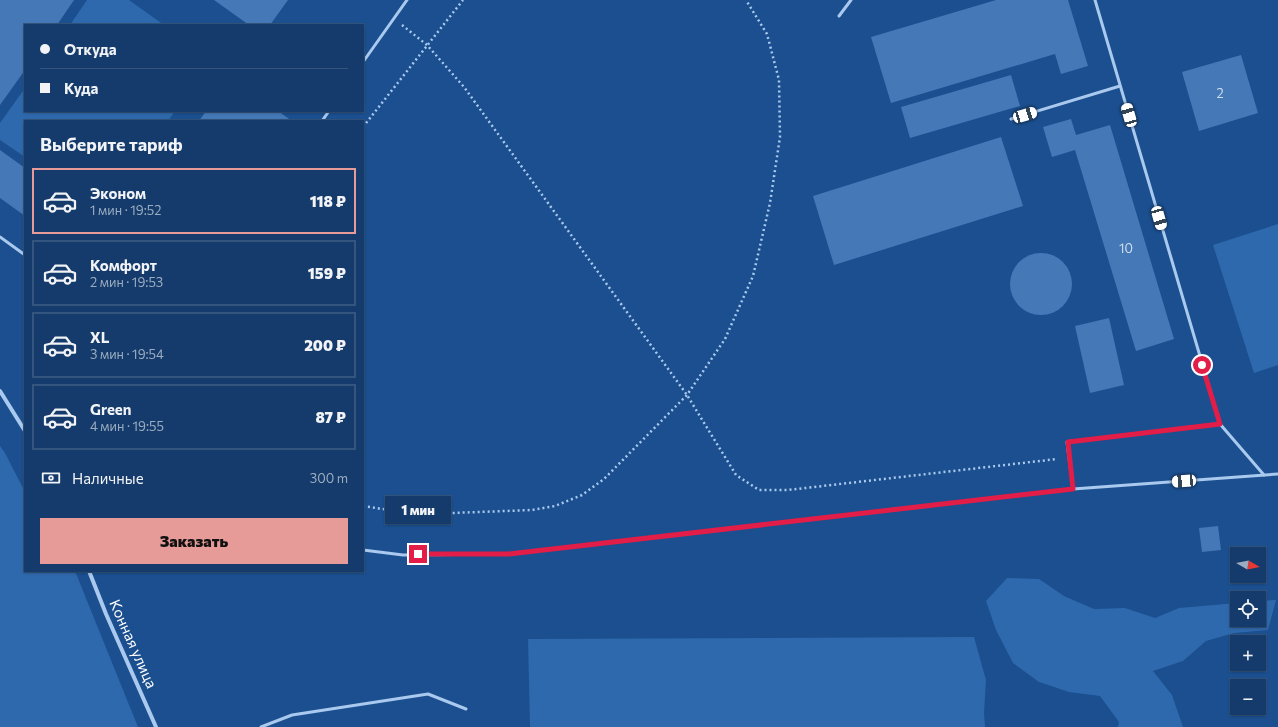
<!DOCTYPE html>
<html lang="ru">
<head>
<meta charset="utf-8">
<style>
  :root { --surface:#143b6b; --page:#1d4271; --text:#f1f3f6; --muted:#9dadc1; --line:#33557e; --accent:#e69b98 }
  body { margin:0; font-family:Commissioner,sans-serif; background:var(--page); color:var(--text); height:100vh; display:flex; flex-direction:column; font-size:15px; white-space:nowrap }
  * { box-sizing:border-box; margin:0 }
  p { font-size:13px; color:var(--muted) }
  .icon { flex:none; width:22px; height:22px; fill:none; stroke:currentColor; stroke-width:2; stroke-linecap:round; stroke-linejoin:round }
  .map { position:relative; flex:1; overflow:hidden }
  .details { position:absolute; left:24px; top:120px; width:340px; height:452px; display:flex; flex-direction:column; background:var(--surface); border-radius:0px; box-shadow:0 1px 3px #0004,0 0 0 1px var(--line) }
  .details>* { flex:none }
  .guide { position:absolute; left:24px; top:24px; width:340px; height:88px; border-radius:0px; box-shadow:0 1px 3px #0004,0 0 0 1px var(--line); display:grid; align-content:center; height:88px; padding:0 16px; background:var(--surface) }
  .needle { width:26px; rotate:99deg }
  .controls { position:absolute; left:1230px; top:547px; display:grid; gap:8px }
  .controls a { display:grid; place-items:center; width:36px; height:36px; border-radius:0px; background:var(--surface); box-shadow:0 1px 3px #0004,0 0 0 1px var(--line); font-size:20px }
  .end { position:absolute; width:18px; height:18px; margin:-9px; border:5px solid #e11d48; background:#fff; box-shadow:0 0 0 2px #fff }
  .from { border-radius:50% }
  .bubble { position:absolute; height:28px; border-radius:0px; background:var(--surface); box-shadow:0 1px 3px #0004,0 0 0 1px var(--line); font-size:13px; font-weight:800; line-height:28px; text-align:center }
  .car { position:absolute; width:12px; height:24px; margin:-12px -6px; border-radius:5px; box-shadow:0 0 3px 1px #0007; background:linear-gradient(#fff 24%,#345 0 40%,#fff 0 76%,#345 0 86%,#fff 0) }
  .guide b { display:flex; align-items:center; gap:14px; height:38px; font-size:15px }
  .guide b+b { border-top:1px solid var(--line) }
  .guide i { width:10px; height:10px; background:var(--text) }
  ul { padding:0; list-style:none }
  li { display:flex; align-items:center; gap:12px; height:66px; margin:0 8px 6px; padding:0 8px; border:2px solid var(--line); border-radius:0px }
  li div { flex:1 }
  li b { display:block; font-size:15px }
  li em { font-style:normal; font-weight:800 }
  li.current { border-color:var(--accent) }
  li>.icon { width:36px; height:36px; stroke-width:1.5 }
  h2 { padding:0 16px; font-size:18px; line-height:48px }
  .pay { display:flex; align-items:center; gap:10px; height:44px; padding:0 16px; font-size:15px }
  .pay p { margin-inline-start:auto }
  .button { display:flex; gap:8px; margin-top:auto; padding:8px 16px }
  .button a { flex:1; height:46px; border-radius:0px; background:var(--accent); color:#111; font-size:16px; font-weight:800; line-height:46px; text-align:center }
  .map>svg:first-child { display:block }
  .green { fill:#2e69ad }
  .building { fill:#4478b7 }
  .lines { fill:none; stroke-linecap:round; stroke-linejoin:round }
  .path { stroke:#a9c9ee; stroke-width:2.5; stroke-dasharray:2 3; stroke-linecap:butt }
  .lane { stroke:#a9c9ee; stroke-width:3 }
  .street { stroke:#a9c9ee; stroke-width:4 }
  .route { stroke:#e11d48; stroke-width:5 }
  .labels { text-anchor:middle; stroke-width:4; stroke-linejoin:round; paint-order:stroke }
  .number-label { font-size:13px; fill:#d0dded }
  .street-label { font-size:15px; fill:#fff; stroke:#1b4f8f }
</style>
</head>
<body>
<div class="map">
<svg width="1278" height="727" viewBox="0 0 1278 727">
  <rect width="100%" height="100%" fill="#1b4f8f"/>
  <g class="green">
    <path d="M87,0H129L164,25H70Z"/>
    <path d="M25,88V111H175L168,121H25V157L0,140V123Z"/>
    <path d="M1278,224V365L1254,373L1213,245Z"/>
    <path d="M0,446L5,453L25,492V571H75L138,727H0Z"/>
    <path d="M1007,578L1039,579L1064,596L1094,609L1125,608L1155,618L1179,608L1237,603V620H1259V601L1276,600L1268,630L1234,633L1206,641L1183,661L1153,671L1172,695L1183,727H1118L1119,722L1100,696L1069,692L1039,682L1013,663L996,630L986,601Z"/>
    <path d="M974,637L986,680L984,713L985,727H530L528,639Z"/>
  </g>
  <g class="building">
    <path d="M0,0H74L57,25H25V70L0,105Z"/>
    <path d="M214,0H288L270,25H249Z"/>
    <path d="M996,0H1068L1088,66L1061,74L1055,54L891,103L871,37Z"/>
    <path d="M1241,55L1258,113L1199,131L1182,72Z"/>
    <path d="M1011,75L1020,106L910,138L901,107Z"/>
    <path d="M206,111H278L292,121H199Z"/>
    <path d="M1071,119L1076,135L1110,125L1174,339L1136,351L1075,150L1052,157L1043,127Z"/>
    <path d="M1001,137L1023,206L834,265L813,196Z"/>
    <path d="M0,150L25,168V216L0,198Z"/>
    <circle cx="1041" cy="284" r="31"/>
    <path d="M1109,318L1124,385L1090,393L1075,326Z"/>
    <path d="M1218,526L1221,550L1202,552L1199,528Z"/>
  </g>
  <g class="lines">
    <g class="path">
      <path d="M402,25L427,45L464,87L687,395L736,475L759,490H788L1057,459"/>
      <path d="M363,127L463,0"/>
      <path d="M363,506L382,509L452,513L532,510L555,506L582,495L604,479L687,395L725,339L753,276L770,203L780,137L779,80L767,34L746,0"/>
    </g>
    <g class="lane">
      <path d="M1095,0L1220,424L1264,475"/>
      <path d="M839,16L851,0"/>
      <path d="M363,62L407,0"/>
      <path d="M1011,119L1120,86"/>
      <path d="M322,121L329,111"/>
      <path d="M0,237L25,255"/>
      <path d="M1073,489L1067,442L1220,424"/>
      <path d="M363,550L403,555L509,554L1073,489L1278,474"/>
      <path d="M261,727L292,715L428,694L466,709"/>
    </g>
    <g class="street">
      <path d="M0,391L25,431"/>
      <path d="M89,571L106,614L156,727"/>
    </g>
  </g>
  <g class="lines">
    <path class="route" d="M418,554H509L1073,489L1068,442L1220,424L1202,365"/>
  </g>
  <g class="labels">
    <g class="number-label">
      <text x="1220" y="98">2</text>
      <text x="1126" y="253">10</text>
    </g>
    <g class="street-label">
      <text transform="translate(133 644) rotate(66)" y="5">Конная улица</text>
    </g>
  </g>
</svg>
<div class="controls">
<a><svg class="needle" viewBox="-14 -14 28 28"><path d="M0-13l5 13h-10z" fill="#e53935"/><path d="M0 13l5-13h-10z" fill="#9dadc1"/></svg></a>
<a><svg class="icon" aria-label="locate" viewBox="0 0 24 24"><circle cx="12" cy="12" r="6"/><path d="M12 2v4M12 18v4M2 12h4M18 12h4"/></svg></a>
<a>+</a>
<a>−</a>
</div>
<i class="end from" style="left:1202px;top:365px"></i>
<i class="end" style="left:418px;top:554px"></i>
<div class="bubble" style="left:385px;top:496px;width:66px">1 мин</div>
<i class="car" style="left:1025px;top:115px;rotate:73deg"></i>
<i class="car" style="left:1129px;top:115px;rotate:344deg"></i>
<i class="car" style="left:1159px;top:218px;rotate:164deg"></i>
<i class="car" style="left:1184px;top:481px;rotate:266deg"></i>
<div class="guide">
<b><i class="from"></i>Откуда</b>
<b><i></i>Куда</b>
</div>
<section class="details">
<h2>Выберите тариф</h2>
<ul>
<li class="current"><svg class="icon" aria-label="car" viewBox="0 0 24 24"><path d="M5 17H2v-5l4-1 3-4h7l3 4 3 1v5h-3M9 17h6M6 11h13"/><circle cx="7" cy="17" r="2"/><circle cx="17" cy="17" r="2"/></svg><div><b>Эконом</b><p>1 мин · 19:52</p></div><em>118 ₽</em></li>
<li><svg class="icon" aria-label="car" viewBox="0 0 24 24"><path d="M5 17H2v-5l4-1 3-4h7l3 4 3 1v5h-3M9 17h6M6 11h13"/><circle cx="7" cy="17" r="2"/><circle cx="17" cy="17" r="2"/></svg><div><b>Комфорт</b><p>2 мин · 19:53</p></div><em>159 ₽</em></li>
<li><svg class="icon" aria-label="car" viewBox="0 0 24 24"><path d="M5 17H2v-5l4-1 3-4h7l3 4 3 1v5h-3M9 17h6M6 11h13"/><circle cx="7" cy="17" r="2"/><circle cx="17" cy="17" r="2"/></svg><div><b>XL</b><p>3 мин · 19:54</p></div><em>200 ₽</em></li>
<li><svg class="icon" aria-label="car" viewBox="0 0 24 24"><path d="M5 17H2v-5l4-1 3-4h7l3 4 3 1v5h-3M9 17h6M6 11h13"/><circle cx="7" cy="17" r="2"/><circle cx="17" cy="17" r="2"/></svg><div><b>Green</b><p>4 мин · 19:55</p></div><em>87 ₽</em></li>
</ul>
<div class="pay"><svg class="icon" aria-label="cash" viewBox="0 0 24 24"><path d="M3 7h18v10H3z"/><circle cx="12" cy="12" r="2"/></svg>Наличные<p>300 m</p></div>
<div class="button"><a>Заказать</a></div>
</section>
</div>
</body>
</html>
